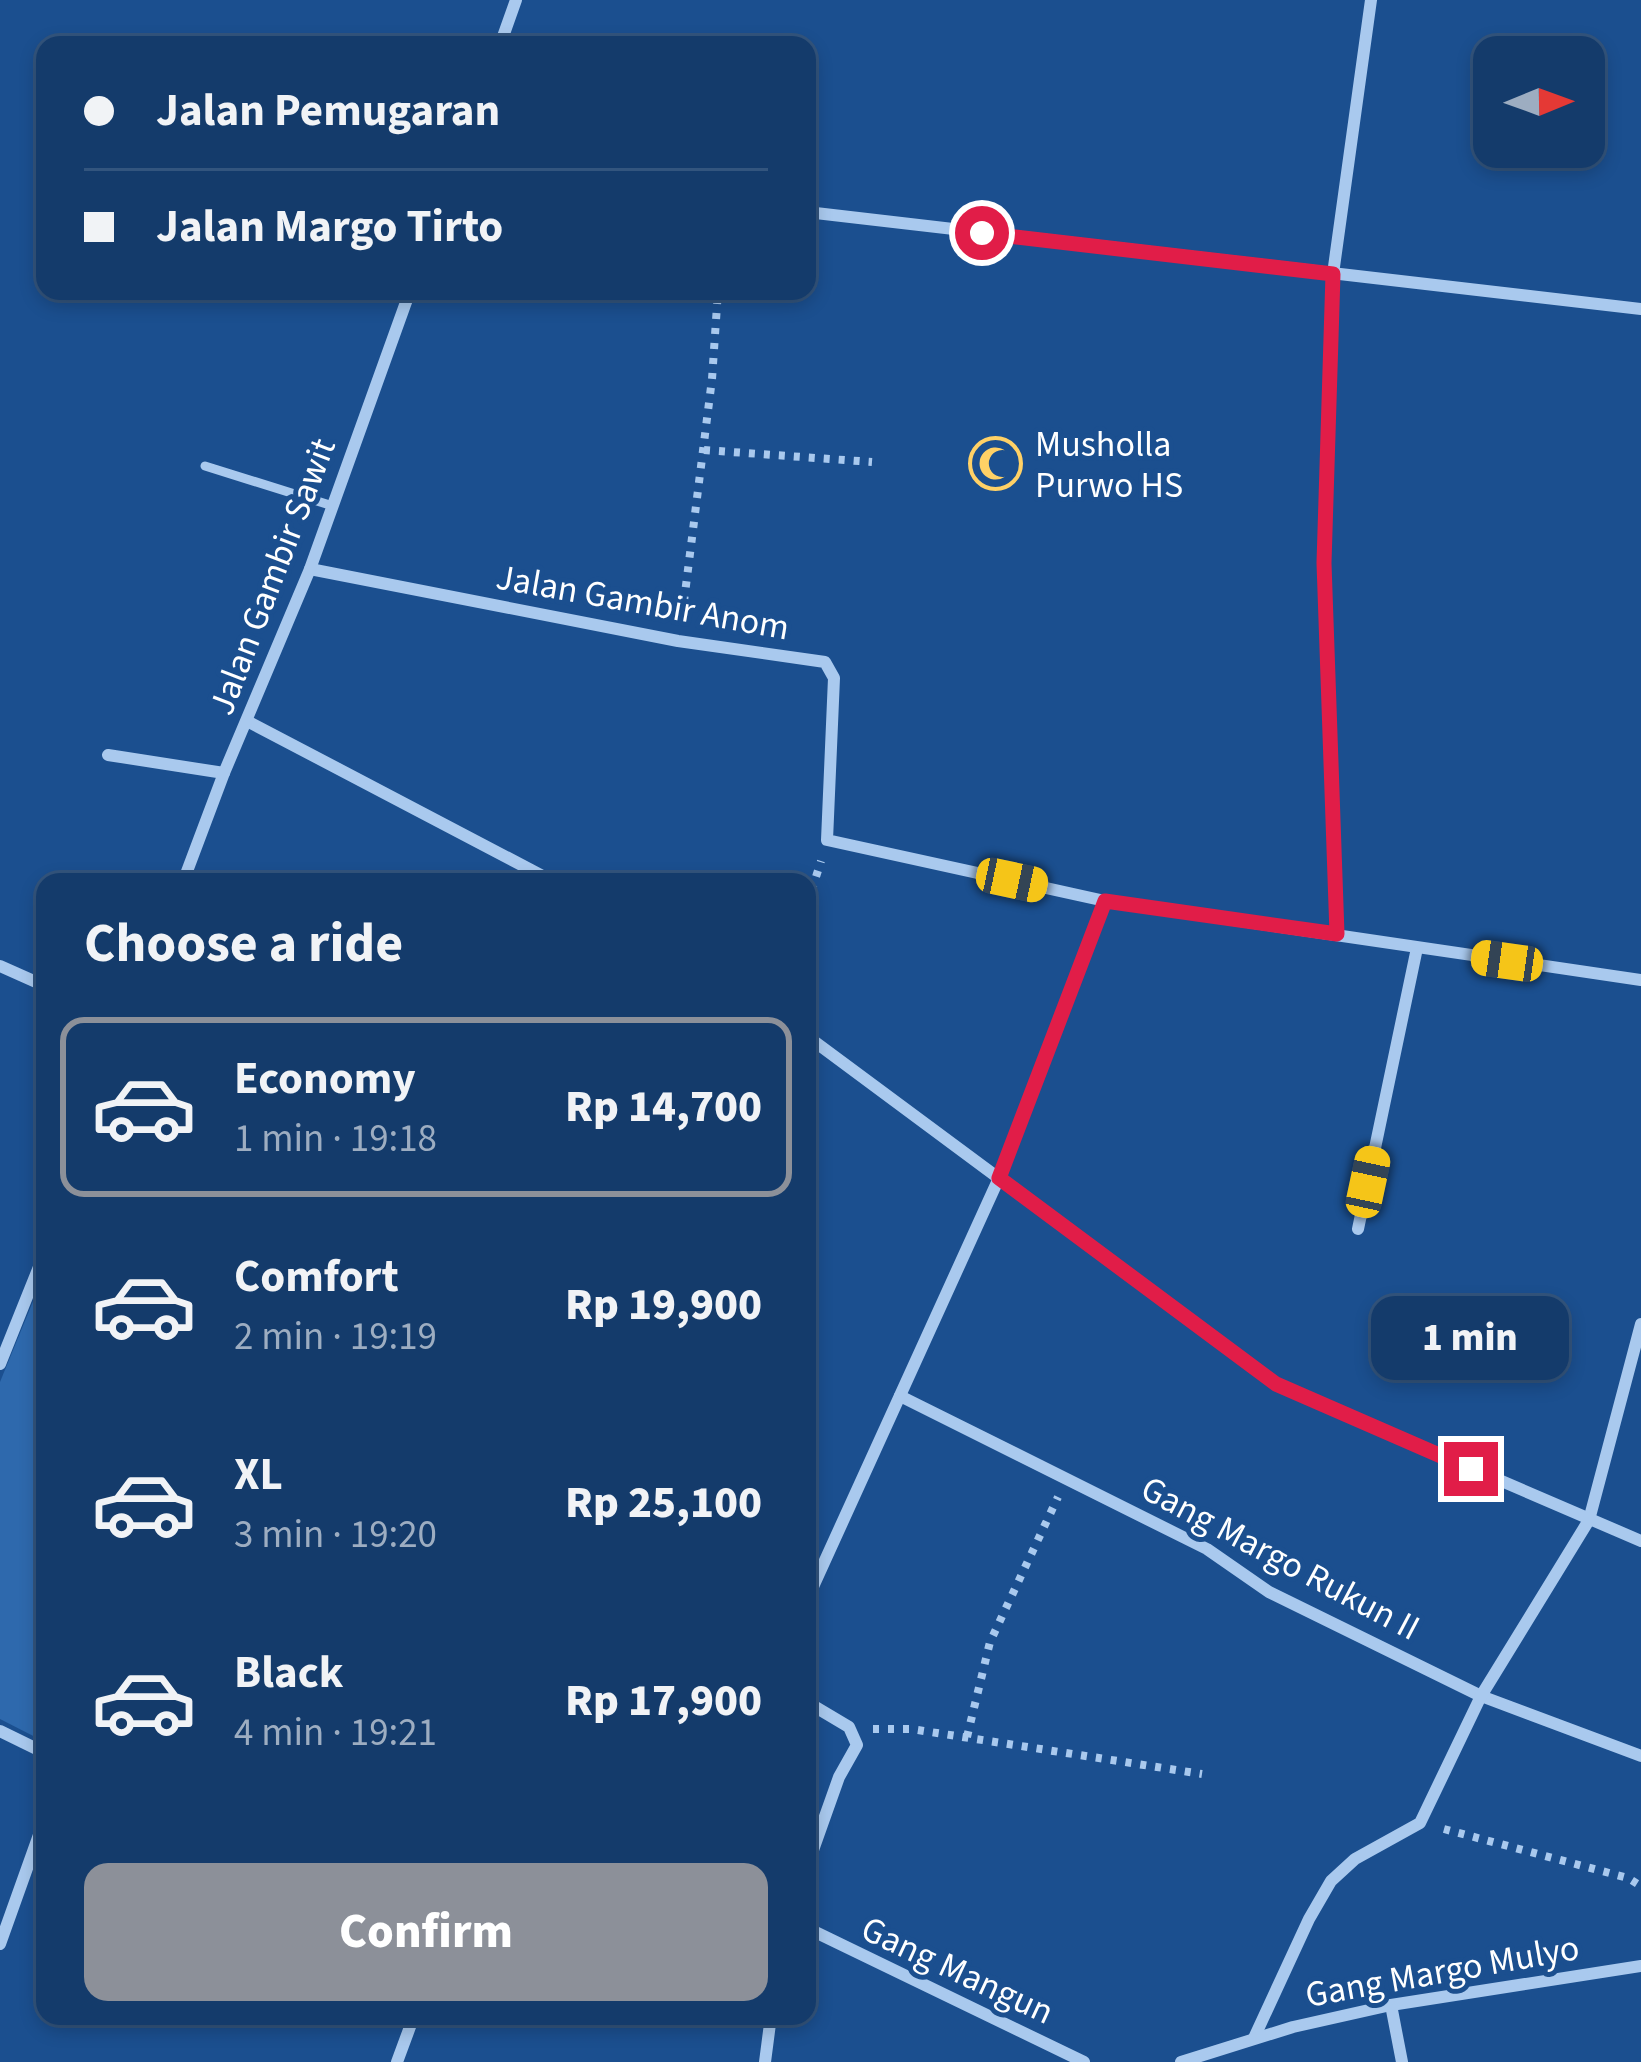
<!DOCTYPE html>
<html lang="en">
<head>
<meta charset="utf-8">
<style>
  :root { --surface:#143b6b; --page:#214673; --text:#f1f3f6; --muted:#9dadc1; --line:#33557e; --accent:#8c9099 }
  body { margin:0; font-family:"Source Sans 3",sans-serif; background:var(--page); color:var(--text); height:100vh; display:flex; flex-direction:column; font-size:45px; white-space:nowrap }
  * { box-sizing:border-box; margin:0 }
  p { font-size:39px; color:var(--muted) }
  .icon { flex:none; width:66px; height:66px; fill:none; stroke:currentColor; stroke-width:2; stroke-linecap:round; stroke-linejoin:round }
  .map { position:relative; flex:1; overflow:hidden }
  .side { position:absolute; left:36px; top:873px; width:780px; height:1152px; display:flex; flex-direction:column; background:var(--surface); border-radius:24px; box-shadow:0 6px 18px #0003,0 0 0 3px var(--line) }
  .side>* { flex:none }
  .banner { position:absolute; left:36px; top:36px; width:780px; height:264px; border-radius:24px; box-shadow:0 6px 18px #0003,0 0 0 3px var(--line); display:grid; align-content:center; height:264px; padding:0 48px; background:var(--surface) }
  .needle { width:78px; rotate:89deg }
  .controls { position:absolute; left:1473px; top:36px; display:grid; gap:24px }
  .controls a { display:grid; place-items:center; width:132px; height:132px; border-radius:24px; background:var(--surface); box-shadow:0 6px 18px #0003,0 0 0 3px var(--line); font-size:60px }
  .end { position:absolute; width:54px; height:54px; margin:-27px; border:15px solid #e11d48; background:#fff; box-shadow:0 0 0 6px #fff }
  .from { border-radius:50% }
  .bubble { position:absolute; height:84px; border-radius:24px; background:var(--surface); box-shadow:0 6px 18px #0003,0 0 0 3px var(--line); font-size:39px; font-weight:800; line-height:84px; text-align:center }
  .car { position:absolute; width:36px; height:72px; margin:-36px -18px; border-radius:15px; box-shadow:0 0 9px 3px #0007; background:linear-gradient(#f5c518 24%,#345 0 40%,#f5c518 0 76%,#345 0 86%,#f5c518 0) }
  .banner b { display:flex; align-items:center; gap:42px; height:114px; font-size:45px }
  .banner b+b { border-top:3px solid var(--line) }
  .banner i { width:30px; height:30px; background:var(--text) }
  ul { padding:0; list-style:none }
  li { display:flex; align-items:center; gap:36px; height:180px; margin:0 24px 18px; padding:0 24px; border:6px solid transparent; border-radius:24px }
  li div { flex:1 }
  li b { display:block; font-size:45px }
  li em { font-style:normal; font-weight:800 }
  li.on { border-color:var(--accent) }
  li>.icon { width:108px; height:108px; stroke-width:1.5 }
  h2 { padding:0 48px; font-size:54px; line-height:144px }
  .button { display:flex; gap:24px; margin-top:auto; padding:24px 48px }
  .button a { flex:1; height:138px; border-radius:24px; background:var(--accent); color:#fff; font-size:48px; font-weight:800; line-height:138px; text-align:center }
  .map>svg:first-child { display:block }
  .green { fill:#2e69ad }
  .lines { fill:none; stroke-linecap:round; stroke-linejoin:round }
  .path { stroke:#a9c9ee; stroke-width:8; stroke-dasharray:6 9; stroke-linecap:butt }
  .lane { stroke:#a9c9ee; stroke-width:9 }
  .street { stroke:#a9c9ee; stroke-width:12 }
  .route { stroke:#e11d48; stroke-width:15 }
  .labels { text-anchor:middle; stroke-width:10; stroke-linejoin:round; paint-order:stroke }
  .poi-label { font-size:36px; fill:#fff; stroke:#1b4f8f; text-anchor:start }
  .street-label { font-size:36px; fill:#fff; stroke:#1b4f8f }
</style>
</head>
<body>
<div class="map">
<svg width="1641" height="2062" viewBox="0 0 1641 2062">
  <rect width="100%" height="100%" fill="#1b4f8f"/>
  <path class="green" d="M45,1272V1742L0,1719V1382Z"/>
  <g class="lines">
    <g class="path">
      <path d="M704,450L872,462"/>
      <path d="M682,617L712,379L718,291"/>
      <path d="M807,905L821,861"/>
      <path d="M873,1729H911L1202,1774"/>
      <path d="M967,1737L990,1642L1058,1497"/>
      <path d="M1444,1829L1628,1878L1641,1886"/>
    </g>
    <path class="lane" d="M205,466L333,506"/>
    <g class="street">
      <path d="M500,45L516,0"/>
      <path d="M807,212L1641,309"/>
      <path d="M310,569L678,641L825,662L834,678L827,840L1105,901L1641,980"/>
      <path d="M247,721L554,882"/>
      <path d="M108,755L224,773"/>
      <path d="M183,882L224,773L310,569L410,291"/>
      <path d="M1337,934L1324,563L1333,274L1371,0"/>
      <path d="M0,966L45,986"/>
      <path d="M807,1036L1276,1384L1641,1541"/>
      <path d="M1358,1229L1417,948"/>
      <path d="M0,1364L45,1252"/>
      <path d="M900,1396L1207,1549L1269,1592L1481,1696L1641,1756"/>
      <path d="M807,1600L999,1178L1105,901"/>
      <path d="M807,1702L849,1727L857,1745L839,1777L807,1867"/>
      <path d="M0,1731L45,1753"/>
      <path d="M807,1928L1084,2062"/>
      <path d="M0,1944L45,1818"/>
      <path d="M1391,2005L1402,2062"/>
      <path d="M1254,2038L1309,1919L1331,1881L1355,1859L1420,1823L1481,1696L1589,1520L1641,1324"/>
      <path d="M397,2062L414,2016"/>
      <path d="M765,2062L771,2016"/>
      <path d="M1181,2062L1293,2027L1391,2005L1641,1966"/>
    </g>
  </g>
  <g class="lines">
    <path class="route" d="M982,233L1333,274L1324,563L1337,934L1105,901L999,1178L1276,1384L1471,1469"/>
  </g>
  <defs>
    <symbol id="mosque-ring" viewBox="-11 -11 22 22"><circle r="9.5" fill="#1b4f8f" stroke="#ffd166" stroke-width="1.5"/><path d="M3.5-4.9A6 6 0 1 0 3.5 4.9A5 5 0 1 1 3.5-4.9Z" fill="#ffd166"/></symbol>
  </defs>
  <g fill-rule="evenodd">
    <use href="#mosque-ring" x="966" y="434" width="59" height="59"/>
  </g>
  <g class="labels">
    <g class="poi-label">
      <text x="1035" y="456">Musholla<tspan x="1035" dy="41">Purwo HS</tspan></text>
    </g>
    <g class="street-label">
      <text transform="translate(271 576) rotate(-69)" y="13">Jalan Gambir Sawit</text>
      <text transform="translate(643 601) rotate(10)" y="13">Jalan Gambir Anom</text>
      <text transform="translate(1281 1557) rotate(28)" y="13">Gang Margo Rukun II</text>
      <text transform="translate(958 1969) rotate(25)" y="13">Gang Mangun</text>
      <text transform="translate(1442 1970) rotate(-10)" y="13">Gang Margo Mulyo</text>
    </g>
  </g>
</svg>
<div class="controls">
<a><svg class="needle" viewBox="-14 -14 28 28"><path d="M0-13l5 13h-10z" fill="#e53935"/><path d="M0 13l5-13h-10z" fill="#9dadc1"/></svg></a>
</div>
<i class="end from" style="left:982px;top:233px"></i>
<i class="end" style="left:1471px;top:1469px"></i>
<div class="bubble" style="left:1371px;top:1296px;width:198px">1 min</div>
<i class="car" style="left:1012px;top:880px;rotate:102deg"></i>
<i class="car" style="left:1507px;top:961px;rotate:278deg"></i>
<i class="car" style="left:1368px;top:1182px;rotate:12deg"></i>
<div class="banner">
<b><i class="from"></i>Jalan Pemugaran</b>
<b><i></i>Jalan Margo Tirto</b>
</div>
<section class="side">
<h2>Choose a ride</h2>
<ul>
<li class="on"><svg class="icon" aria-label="car" viewBox="0 0 24 24"><path d="M5 17H2v-5l4-1 3-4h7l3 4 3 1v5h-3M9 17h6M6 11h13"/><circle cx="7" cy="17" r="2"/><circle cx="17" cy="17" r="2"/></svg><div><b>Economy</b><p>1 min · 19:18</p></div><em>Rp 14,700</em></li>
<li><svg class="icon" aria-label="car" viewBox="0 0 24 24"><path d="M5 17H2v-5l4-1 3-4h7l3 4 3 1v5h-3M9 17h6M6 11h13"/><circle cx="7" cy="17" r="2"/><circle cx="17" cy="17" r="2"/></svg><div><b>Comfort</b><p>2 min · 19:19</p></div><em>Rp 19,900</em></li>
<li><svg class="icon" aria-label="car" viewBox="0 0 24 24"><path d="M5 17H2v-5l4-1 3-4h7l3 4 3 1v5h-3M9 17h6M6 11h13"/><circle cx="7" cy="17" r="2"/><circle cx="17" cy="17" r="2"/></svg><div><b>XL</b><p>3 min · 19:20</p></div><em>Rp 25,100</em></li>
<li><svg class="icon" aria-label="car" viewBox="0 0 24 24"><path d="M5 17H2v-5l4-1 3-4h7l3 4 3 1v5h-3M9 17h6M6 11h13"/><circle cx="7" cy="17" r="2"/><circle cx="17" cy="17" r="2"/></svg><div><b>Black</b><p>4 min · 19:21</p></div><em>Rp 17,900</em></li>
</ul>
<div class="button"><a>Confirm</a></div>
</section>
</div>
</body>
</html>
